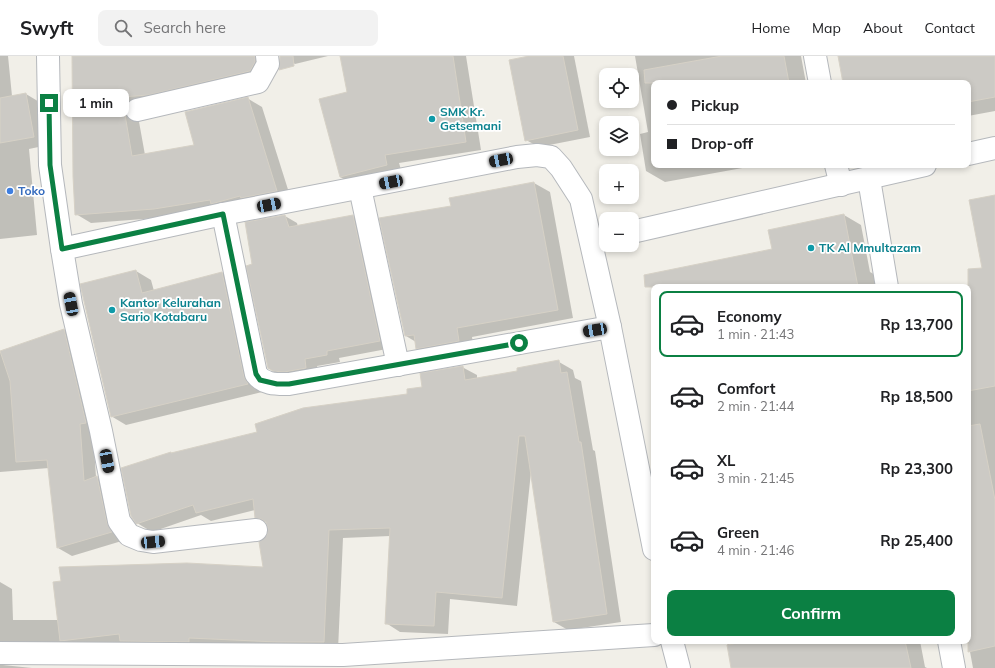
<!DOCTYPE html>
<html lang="en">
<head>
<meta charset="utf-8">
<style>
  :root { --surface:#fff; --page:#f2f2f2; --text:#202124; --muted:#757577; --line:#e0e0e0; --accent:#0b8043 }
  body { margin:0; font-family:Mulish,sans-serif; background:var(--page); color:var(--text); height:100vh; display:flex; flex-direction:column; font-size:15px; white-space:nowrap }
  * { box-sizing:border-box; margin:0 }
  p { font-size:13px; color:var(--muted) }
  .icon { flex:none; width:22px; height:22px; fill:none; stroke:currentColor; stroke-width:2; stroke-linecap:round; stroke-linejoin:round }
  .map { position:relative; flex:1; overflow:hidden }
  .sheet { position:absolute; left:651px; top:228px; width:320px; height:360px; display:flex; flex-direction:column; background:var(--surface); border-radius:8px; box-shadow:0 2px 6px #0003 }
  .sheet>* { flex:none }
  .guide { position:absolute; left:651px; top:24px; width:320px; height:88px; border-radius:8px; box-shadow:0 2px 6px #0003; display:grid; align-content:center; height:88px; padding:0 16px; background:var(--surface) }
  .buttons { position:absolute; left:599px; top:12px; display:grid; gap:8px }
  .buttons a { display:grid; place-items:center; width:40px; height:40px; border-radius:8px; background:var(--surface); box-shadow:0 2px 6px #0003; font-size:20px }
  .end { position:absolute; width:18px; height:18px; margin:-9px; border:5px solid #0b8043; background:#fff; box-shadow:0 0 0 2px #fff }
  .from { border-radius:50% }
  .bubble { position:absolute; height:28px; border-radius:8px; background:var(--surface); box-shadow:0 2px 6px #0003; font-size:13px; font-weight:700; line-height:28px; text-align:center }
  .car { position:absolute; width:12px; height:24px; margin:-12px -6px; border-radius:5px; box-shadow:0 0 3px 1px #0007; background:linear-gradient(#222 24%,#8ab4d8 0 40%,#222 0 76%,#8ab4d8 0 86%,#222 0) }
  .guide b { display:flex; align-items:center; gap:14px; height:38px; font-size:15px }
  .guide b+b { border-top:1px solid var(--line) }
  .guide i { width:10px; height:10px; background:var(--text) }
  ul { padding:7px 0 0; list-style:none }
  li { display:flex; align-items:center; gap:12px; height:66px; margin:0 8px 6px; padding:0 8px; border:2px solid transparent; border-radius:8px }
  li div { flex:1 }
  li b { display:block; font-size:15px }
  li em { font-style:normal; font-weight:700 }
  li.on { border-color:var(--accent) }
  li>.icon { width:36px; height:36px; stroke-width:1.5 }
  .primary-button { display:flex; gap:8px; margin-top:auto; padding:8px 16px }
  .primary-button a { flex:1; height:46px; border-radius:8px; background:var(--accent); color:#fff; font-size:16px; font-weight:700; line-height:46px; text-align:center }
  header { display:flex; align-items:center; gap:24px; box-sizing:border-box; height:56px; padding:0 20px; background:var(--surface); border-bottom:1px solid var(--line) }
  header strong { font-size:19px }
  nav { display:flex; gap:22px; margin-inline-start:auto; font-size:14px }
  .search { width:280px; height:36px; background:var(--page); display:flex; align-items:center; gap:10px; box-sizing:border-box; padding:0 14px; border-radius:8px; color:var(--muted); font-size:15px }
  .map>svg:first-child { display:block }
  .shadow { fill:#0003 }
  .building { fill:#cccac5; stroke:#d6d1c6 }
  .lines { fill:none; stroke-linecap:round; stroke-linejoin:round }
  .street-casing { stroke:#b5b8bc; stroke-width:24 }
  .street { stroke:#fff; stroke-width:22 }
  .route { stroke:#0b8043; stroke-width:5 }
  .culture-dot { fill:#0f9aa8; stroke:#fff; stroke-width:1.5 }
  .shop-dot { fill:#3f7fe0; stroke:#fff; stroke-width:1.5 }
  .labels { text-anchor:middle; stroke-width:3.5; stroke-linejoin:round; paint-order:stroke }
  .culture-label { font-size:12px; font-weight:bold; fill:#0d838f; stroke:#fff; text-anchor:start }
  .shop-label { font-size:12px; font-weight:bold; fill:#366cbe; stroke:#fff; text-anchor:start }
</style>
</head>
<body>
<header>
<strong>Swyft</strong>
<div class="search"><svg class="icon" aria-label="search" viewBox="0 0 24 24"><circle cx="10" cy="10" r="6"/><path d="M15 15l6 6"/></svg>Search here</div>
<nav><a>Home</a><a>Map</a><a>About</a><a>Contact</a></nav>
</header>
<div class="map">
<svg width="995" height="612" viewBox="0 0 995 612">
  <rect width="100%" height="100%" fill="#f1efe8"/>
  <g class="shadow">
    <path d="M0,0H8L12,40L26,38L41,47L48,89L29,93L37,179L0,183Z"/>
    <path d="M73,0H273L269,15L136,49L145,99L195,90L247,42L262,51L291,143L170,161L91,167L76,158Z"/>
    <path d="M281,0H328L295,8Z"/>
    <path d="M341,0H466L481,94L399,107L402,117L355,129L340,121L348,36Z"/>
    <path d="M527,0H574L590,81L539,91L526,84Z"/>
    <path d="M635,0H801L806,27H654V109H759L665,126L646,115L640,78L648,76Z"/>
    <path d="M839,0H995V55L968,60V27H844Z"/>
    <path d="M534,127L550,136L573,262L472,281L474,294L432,301L417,292L416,286L406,280L452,150Z"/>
    <path d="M995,140V612H973L968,585V259L988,242Z"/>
    <path d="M844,159L861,169L870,216L884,224L886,231H664L773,194Z"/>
    <path d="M285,160L297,167L298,171L353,161L366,168L392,292L339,302L340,306L317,310L319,319H281L268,312L254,209Z"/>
    <path d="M136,215L151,224L154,235L222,217L237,226L258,330L262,336L126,369L111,360Z"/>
    <path d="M64,274L78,282L93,376L96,421L111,429L125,484L72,500L58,492L49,412L0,416V296Z"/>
    <path d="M559,306L573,314L575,322L581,325L593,394L595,395L621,566L568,574L554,566L531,416L517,550L450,543L448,578L400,576L386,567L390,480L343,482L338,594L2,606L3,609L32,612H0V526L12,533L13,564H59L264,512L269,472L267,467L256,461L255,454L211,465L201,459L152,476L137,467L171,397L173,398L409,339L462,311L477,319V323L518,316Z"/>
    <path d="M727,585H920L925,611L927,612H732Z"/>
  </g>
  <g class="building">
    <path d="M72,0H255V6L250,15L148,39L122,41L132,100L194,89L185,56L248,41L277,135L241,142L240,140L211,148L210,144L154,153L75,159L73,120Z"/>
    <path d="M280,0H293L294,10L279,14Z"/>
    <path d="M340,0H453L466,86L385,99L387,109L340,121L319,43L347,36Z"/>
    <path d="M529,0H563L578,74L525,85L509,4Z"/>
    <path d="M722,0H784L789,27H645L644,14Z"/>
    <path d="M838,0H995V41L968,46V27H843Z"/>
    <path d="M26,37L34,81L0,87V42Z"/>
    <path d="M534,126L558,254L457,272L459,285L416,293L414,279L405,280L379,162L451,150L449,142Z"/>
    <path d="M995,139V330L968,335V213L982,212L969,144Z"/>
    <path d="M844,158L858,231H645L644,219L772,193L768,174Z"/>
    <path d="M285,159L289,171L353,159L380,285L327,295V299L305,303L306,312L284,316L273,315L268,312L246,210L252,208L245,166Z"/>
    <path d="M136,214L142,237L222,216L244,321L248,328L111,361L80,228Z"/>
    <path d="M64,273L86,367L80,368L84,425L97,420L107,467L112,476L57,492L47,404L16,406L10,325L0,295Z"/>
    <path d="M559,304L561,317L567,316L579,386H581L607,558L553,566L525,380H519L502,542L436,536L434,570L385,568L390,472L329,474L324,586H277L189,582V586L120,585L119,578L60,585L53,526L61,525L59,511L187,507L263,511L259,486L267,479L268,472L266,466L261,463L255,462L253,443L196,457L193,449L136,468L131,460L121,412L171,396V397L257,376L255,368L303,352L407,338V333L422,331L420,317L463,310L465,324L517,315V312Z"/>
    <path d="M980,368L995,444V590L968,596V370Z"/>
    <path d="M748,585H905L911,612H731L727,589Z"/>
  </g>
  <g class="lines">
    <defs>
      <g id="street">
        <path d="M48,0L50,109L62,193L223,158L517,101L537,99L551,101L561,112L581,143L610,271L654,493"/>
        <path d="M815,0L820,27"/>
        <path d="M137,54L258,26L268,8L267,0"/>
        <path d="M968,98L995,92"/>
        <path d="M836,109L841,129"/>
        <path d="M869,123L887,231"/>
        <path d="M360,132L398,309"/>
        <path d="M223,158L256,318C264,329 277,328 289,328L610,271"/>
        <path d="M632,176L925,109"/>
        <path d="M62,193L71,248L101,375L119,465L129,479L141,484L153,486L256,474"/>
        <path d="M672,585L679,612"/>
        <path d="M949,585L954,612"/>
        <path d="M0,597L343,599L654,579"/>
      </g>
    </defs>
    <use href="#street" class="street-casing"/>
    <use href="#street" class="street"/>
  </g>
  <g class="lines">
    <path class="route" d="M49,47L50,109L62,193L223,158L256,318L260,324L277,328H289L519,287"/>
  </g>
  <g class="culture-dot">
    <circle cx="432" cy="63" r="4"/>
    <circle cx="811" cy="192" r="4"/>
    <circle cx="112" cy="254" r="4"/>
  </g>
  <circle class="shop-dot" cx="10" cy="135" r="4"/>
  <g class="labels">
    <g class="culture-label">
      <text x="440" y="60">SMK Kr.<tspan x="440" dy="14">Getsemani</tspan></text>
      <text x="819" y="196">TK Al Mmultazam</text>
      <text x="120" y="251">Kantor Kelurahan<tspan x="120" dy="14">Sario Kotabaru</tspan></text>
    </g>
    <g class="shop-label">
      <text x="18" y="139">Toko</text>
    </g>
  </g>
</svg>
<div class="buttons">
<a><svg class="icon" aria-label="locate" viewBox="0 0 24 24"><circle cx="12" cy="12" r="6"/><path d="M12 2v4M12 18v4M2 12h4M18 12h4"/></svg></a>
<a><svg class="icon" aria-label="layers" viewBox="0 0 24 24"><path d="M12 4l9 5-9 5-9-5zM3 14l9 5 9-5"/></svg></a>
<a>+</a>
<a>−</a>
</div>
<i class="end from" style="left:519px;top:287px"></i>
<i class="end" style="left:49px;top:47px"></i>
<div class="bubble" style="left:63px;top:33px;width:66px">1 min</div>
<i class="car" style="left:501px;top:104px;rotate:259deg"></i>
<i class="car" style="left:391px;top:126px;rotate:259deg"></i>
<i class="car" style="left:269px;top:149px;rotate:79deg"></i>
<i class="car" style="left:71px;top:248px;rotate:349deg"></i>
<i class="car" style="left:595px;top:274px;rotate:260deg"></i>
<i class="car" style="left:107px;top:405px;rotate:169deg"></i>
<i class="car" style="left:153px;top:486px;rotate:85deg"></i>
<div class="guide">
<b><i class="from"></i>Pickup</b>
<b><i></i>Drop-off</b>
</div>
<section class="sheet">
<ul>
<li class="on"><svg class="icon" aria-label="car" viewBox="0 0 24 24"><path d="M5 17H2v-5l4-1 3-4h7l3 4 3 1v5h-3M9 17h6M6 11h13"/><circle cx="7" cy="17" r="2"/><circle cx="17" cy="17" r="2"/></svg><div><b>Economy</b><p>1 min · 21:43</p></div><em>Rp 13,700</em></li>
<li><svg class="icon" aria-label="car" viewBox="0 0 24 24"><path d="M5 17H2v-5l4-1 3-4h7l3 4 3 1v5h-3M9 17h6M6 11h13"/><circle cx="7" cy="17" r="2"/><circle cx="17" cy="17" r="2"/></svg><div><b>Comfort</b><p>2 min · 21:44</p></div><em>Rp 18,500</em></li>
<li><svg class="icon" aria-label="car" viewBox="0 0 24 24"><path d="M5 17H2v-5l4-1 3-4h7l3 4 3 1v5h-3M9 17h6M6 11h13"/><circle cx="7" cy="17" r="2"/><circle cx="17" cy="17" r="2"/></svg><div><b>XL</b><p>3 min · 21:45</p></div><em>Rp 23,300</em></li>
<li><svg class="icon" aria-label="car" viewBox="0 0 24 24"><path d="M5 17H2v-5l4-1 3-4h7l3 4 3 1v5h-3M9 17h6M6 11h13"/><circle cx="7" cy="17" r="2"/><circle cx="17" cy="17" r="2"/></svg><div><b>Green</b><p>4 min · 21:46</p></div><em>Rp 25,400</em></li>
</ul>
<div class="primary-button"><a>Confirm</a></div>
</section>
</div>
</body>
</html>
